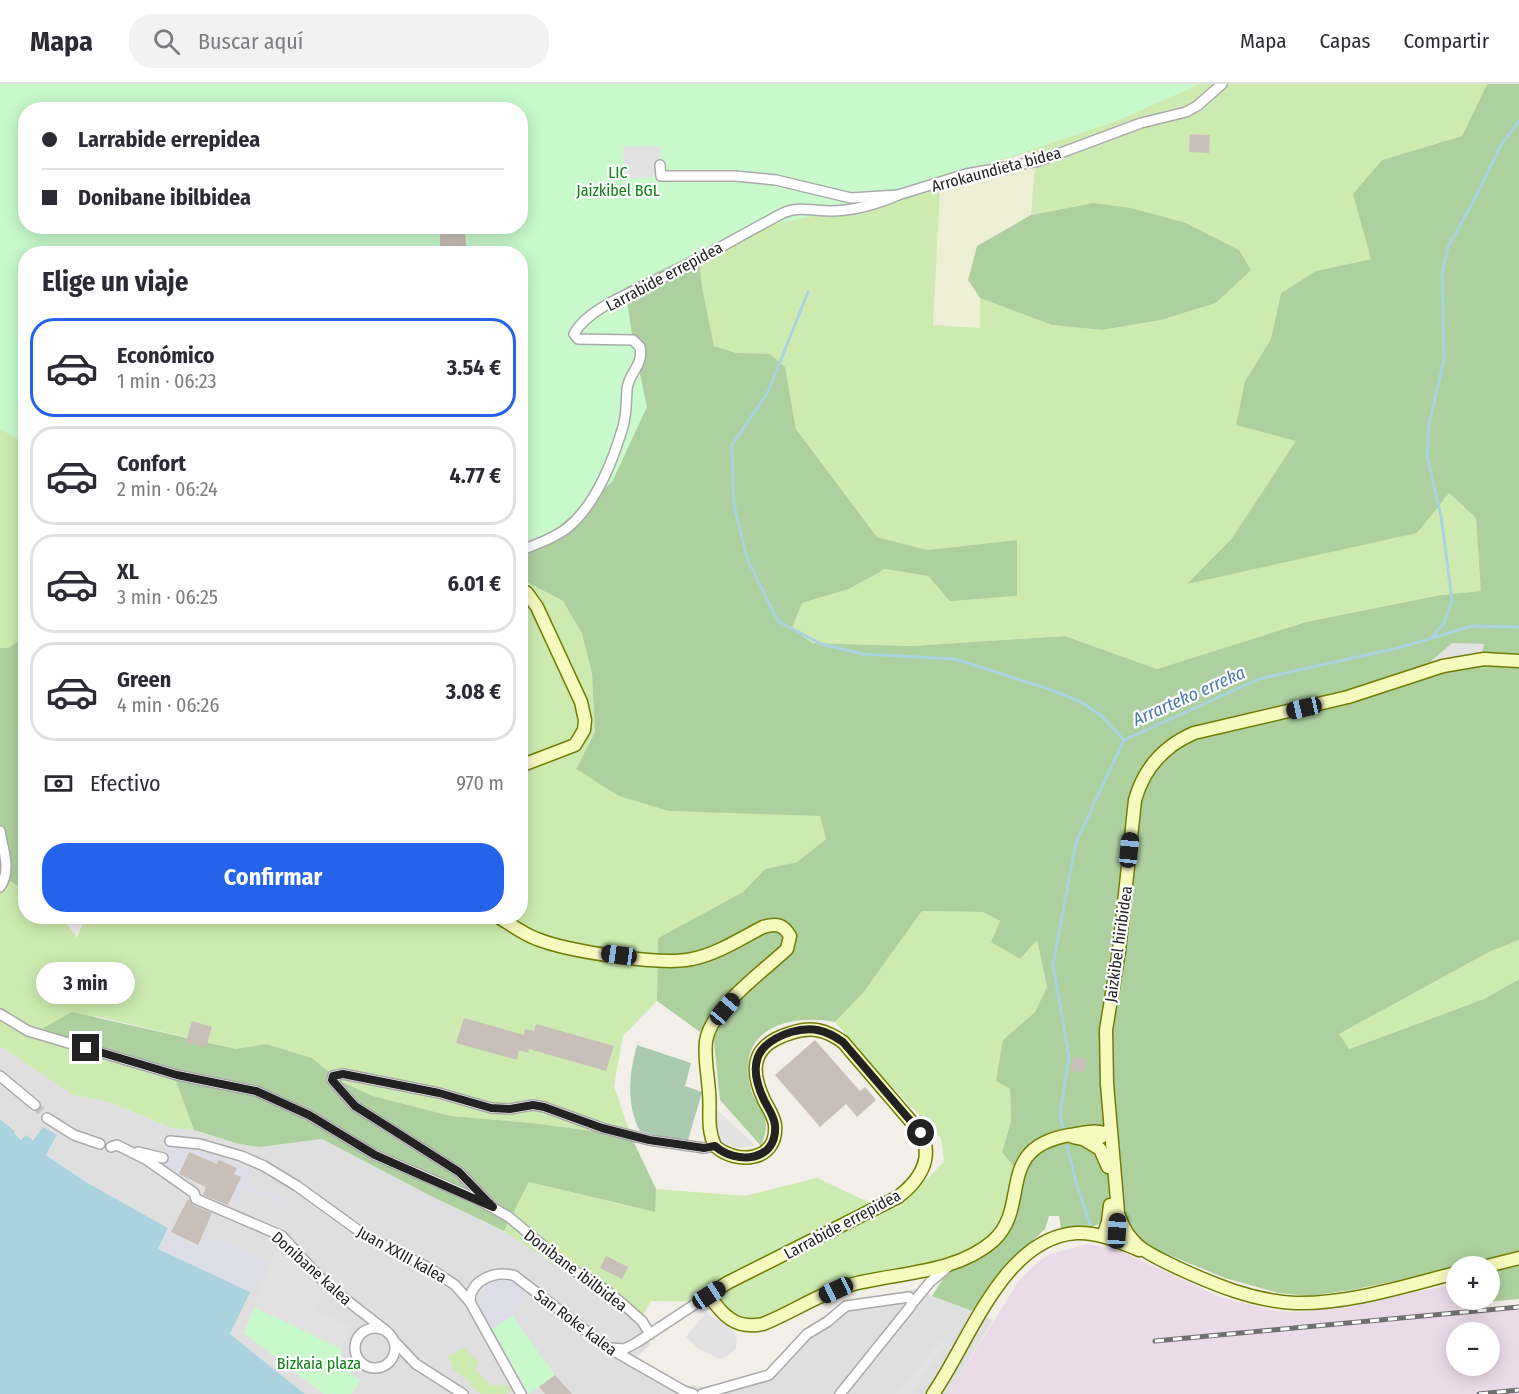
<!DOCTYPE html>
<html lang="es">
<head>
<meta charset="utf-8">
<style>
  :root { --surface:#fff; --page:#f2f2f3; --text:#2b2b33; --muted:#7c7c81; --line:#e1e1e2; --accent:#2563eb }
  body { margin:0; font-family:"Fira Sans Condensed",sans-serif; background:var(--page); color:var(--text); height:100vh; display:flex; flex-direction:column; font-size:22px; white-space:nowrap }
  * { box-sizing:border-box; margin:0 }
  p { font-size:20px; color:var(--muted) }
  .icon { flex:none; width:33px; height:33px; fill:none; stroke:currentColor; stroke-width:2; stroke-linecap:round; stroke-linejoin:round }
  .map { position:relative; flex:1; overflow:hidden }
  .details { position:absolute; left:18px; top:162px; width:510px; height:678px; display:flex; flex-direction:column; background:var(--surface); border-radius:24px; box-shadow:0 3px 15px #0003 }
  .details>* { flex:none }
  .guide { position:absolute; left:18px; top:18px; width:510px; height:132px; border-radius:24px; box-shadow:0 3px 15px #0003; display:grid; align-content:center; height:132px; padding:0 24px; background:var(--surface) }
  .controls { position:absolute; left:1446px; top:1172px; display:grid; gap:12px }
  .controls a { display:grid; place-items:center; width:54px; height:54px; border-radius:50%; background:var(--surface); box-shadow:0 3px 15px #0003; font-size:30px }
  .end { position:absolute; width:27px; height:27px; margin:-14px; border:8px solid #222; background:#fff; box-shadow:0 0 0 3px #fff }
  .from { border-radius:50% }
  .bubble { position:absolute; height:42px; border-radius:21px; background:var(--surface); box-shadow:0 3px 15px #0003; font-size:20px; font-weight:700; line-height:42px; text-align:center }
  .car { position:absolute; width:18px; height:36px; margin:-18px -9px; border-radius:8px; box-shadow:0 0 4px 2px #0007; background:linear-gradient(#222 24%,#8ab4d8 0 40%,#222 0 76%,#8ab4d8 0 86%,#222 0) }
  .guide b { display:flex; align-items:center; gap:21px; height:57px; font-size:22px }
  .guide b+b { border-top:2px solid var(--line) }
  .guide i { width:15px; height:15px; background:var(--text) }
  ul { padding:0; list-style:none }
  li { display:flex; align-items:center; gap:18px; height:99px; margin:0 12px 9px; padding:0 12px; border:3px solid var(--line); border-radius:24px }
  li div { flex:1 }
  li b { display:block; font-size:22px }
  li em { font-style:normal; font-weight:700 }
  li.on { border-color:var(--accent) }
  li>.icon { width:54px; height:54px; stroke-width:1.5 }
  h2 { padding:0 24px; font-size:27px; line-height:72px }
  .pay { display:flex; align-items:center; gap:15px; height:66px; padding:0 24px; font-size:22px }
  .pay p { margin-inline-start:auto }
  .action { display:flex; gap:12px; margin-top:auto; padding:12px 24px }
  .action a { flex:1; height:69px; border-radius:24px; background:var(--accent); color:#fff; font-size:24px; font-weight:700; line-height:69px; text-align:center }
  header { display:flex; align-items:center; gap:36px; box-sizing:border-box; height:84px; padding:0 30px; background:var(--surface); border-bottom:2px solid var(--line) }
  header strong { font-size:28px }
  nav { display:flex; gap:33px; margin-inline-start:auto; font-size:21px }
  .search { width:420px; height:54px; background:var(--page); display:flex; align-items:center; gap:15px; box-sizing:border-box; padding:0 21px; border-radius:24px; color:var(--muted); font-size:22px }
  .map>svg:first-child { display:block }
  .residential { fill:#e0dfdf }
  .industrial { fill:#ebdbe8; fill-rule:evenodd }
  .farmland { fill:#eef0d5 }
  .grass { fill:#cdebb0 }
  .forest { fill:#add19e }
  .cemetery { fill:#aacbaf }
  .park { fill:#c8facc; fill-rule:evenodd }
  .parking { fill:#e2e2e2 }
  .plaza { fill:#dddde8 }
  .water { fill:#aad3df }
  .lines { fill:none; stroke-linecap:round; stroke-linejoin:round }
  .stream { stroke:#aad3df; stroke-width:3 }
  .building { fill:#c7bfb8 }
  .street-tunnel { stroke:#c8c6c1; stroke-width:9; stroke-dasharray:9 4.5; stroke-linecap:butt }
  .street-casing { stroke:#a9a9a9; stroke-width:12 }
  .secondary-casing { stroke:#707d05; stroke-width:15 }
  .street { stroke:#fff; stroke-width:9 }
  .secondary { stroke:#f7fabf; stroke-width:12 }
  .rail-casing { stroke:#707070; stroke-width:5 }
  .rail { stroke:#fff; stroke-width:3; stroke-dasharray:9; stroke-linecap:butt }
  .route { stroke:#222; stroke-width:8 }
  .labels { text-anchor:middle; stroke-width:4.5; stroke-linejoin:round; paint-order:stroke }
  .street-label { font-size:16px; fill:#222; stroke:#fff }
  .park-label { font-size:16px; fill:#0c8416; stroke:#fff }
  .water-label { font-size:18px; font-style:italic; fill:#4a7aab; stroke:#fff }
</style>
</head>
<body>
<header>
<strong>Mapa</strong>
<div class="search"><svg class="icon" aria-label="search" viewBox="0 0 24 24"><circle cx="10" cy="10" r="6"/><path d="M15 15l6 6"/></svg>Buscar aquí</div>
<nav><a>Mapa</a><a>Capas</a><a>Compartir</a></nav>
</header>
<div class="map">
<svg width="1519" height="1310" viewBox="0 0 1519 1310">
  <rect width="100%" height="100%" fill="#f2efe9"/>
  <path class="residential" d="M0,962L73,1011L109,1018L172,1044L194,1046L239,1060L260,1063L322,1055L431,1112L504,1147L558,1182L619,1224L638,1240L651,1260L636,1274L685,1301L704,1303L762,1288L772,1282L809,1243L843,1218L916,1205L993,1236L948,1310H305L230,1250L249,1209L158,1165L168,1144L86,1098L46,1071L57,1052L21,1056L14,1049L15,1046L0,1035Z"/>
  <path class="industrial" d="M1087,1160L1107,1163L1127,1170L1220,1213L1276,1227L1297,1228L1341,1223L1456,1200V1215H1460L1461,1228L1519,1223V1310H948L1018,1198L1039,1177L1050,1170ZM1456,1248H1490V1281H1456Z"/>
  <path class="farmland" d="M1035,83L1031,131L977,162L968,196L980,214V244L932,241L940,106Z"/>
  <g class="grass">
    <path d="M707,0H1487L1462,52L1382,76L1371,175L1316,187L1281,209L1271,255L1245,297L1297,357L1232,454L1188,499L1449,409L1476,434L1482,507L1441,511L1306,538L1157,585L1065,552L913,562L811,559L792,544L802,519L849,505L885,485L928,492L950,516L1017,512V456L927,466L877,453L796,345L785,283L770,270L736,269L714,262L702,203L699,169L793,121L896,115L940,106L933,241L980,244V214L1052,241L1102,246L1161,236L1216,219L1250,186L1239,166L1186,139L1093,119L1031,131L1036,67L930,95Z"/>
    <path d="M0,316L26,330L25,553L8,564H0Z"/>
    <path d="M521,495L563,517L582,550L592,590L595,648L576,685L669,727L820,731L826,755L797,778L765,785L743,808L658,854L657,917L623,952L614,1002L631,1052L532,1039L451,1032L373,1012L340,997L312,974L268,960L236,965L95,932L43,944L65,963L172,987L194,1046L172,1044L109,1018L73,1011L0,962V791L25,806L26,832L62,833L77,854L85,833L361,832L419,840L418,833L520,832Z"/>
    <path d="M922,827L983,828L1037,856L1047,903L1035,928L1003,956L1010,1005L1011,1037L1002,1067L1018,1088L1009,1133L981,1166L851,1201L769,1237L736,1239L713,1218L651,1217L638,1240L618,1223L504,1147L529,1098L654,1128L656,1105L745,1112L817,1094L868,1118L897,1124L944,1078L941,1054L874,984L835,938L863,909Z"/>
    <path d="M1519,856V895L1484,915L1348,965L1339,950L1489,868Z"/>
    <path d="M464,1264L479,1278L475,1285L492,1302L506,1300L510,1306L507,1310H481L474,1305L466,1294L454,1287L448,1272Z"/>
  </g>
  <g class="forest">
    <path d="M1487,0H1519V856L1489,868L1339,950L1349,965L1484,915L1519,895V1215L1465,1220L1464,1215H1490V1182H1456V1184L1352,1206L1309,1212L1278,1209L1225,1194L1152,1164L1139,1154L1122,1126L1112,1042L1084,1056L1108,1083L1111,1124L1102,1139L1091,1143L1061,1144L1059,1132H1049L1045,1145L1017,1171L972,1227L932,1212L953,1179L995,1156L1018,1088L1002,1068L1011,1037L1010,1005L996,997L1003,956L1035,928L1047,903L1037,856L1020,875L991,858L1000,837L983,828L922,827L863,909L835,938C793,930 739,942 749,997C753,1026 776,1026 761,1062L720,1016L714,958L657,917L658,854L743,808L765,785L797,778L826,755L820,732L669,727L619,712L576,685L595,648L592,590L582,550L563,517L521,495L520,170H478L520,142L793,121L699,169L702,203L714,262L736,269L770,270L785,283L796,345L877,453L927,466L1017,456V512L950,517L928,492L885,485L849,505L802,519L792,544L812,559L912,562L1065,552L1157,585L1306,538L1441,511L1481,507L1476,434L1449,409L1417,449L1187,500L1232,454L1296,357L1236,341L1245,297L1271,255L1281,209L1316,187L1371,175L1353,110L1382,76L1462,52Z"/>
    <path d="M1093,119L1131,124L1186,139L1239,166L1251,186L1216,219L1161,236L1102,246L1052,241L980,214L968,196L977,162L1031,131Z"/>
    <path d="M25,553V806L0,791V564H8Z"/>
    <path d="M72,928L236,965L267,960L312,974L340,997L373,1012L451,1032L532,1039L631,1052L656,1105L655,1128L529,1098L504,1147L431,1112L322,1055L260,1063L239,1060L194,1046L172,987L65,963L43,944Z"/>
  </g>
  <path class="cemetery" d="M637,961L691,979L685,1002L702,1008L687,1060L640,1047C626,1021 629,989 637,961Z"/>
  <g class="park">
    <path d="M0,0H1200L1119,36L878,118L738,148L625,204L633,257L647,323L612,398L559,442L521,466L520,170H26L25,359L0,345ZM26,26H520V142H26Z"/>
    <path d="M254,1223L342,1265C341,1280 347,1289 360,1296L352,1310H324L244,1249Z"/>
    <path d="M512,1232L555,1291L529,1310L492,1245Z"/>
  </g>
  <g class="parking">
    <path d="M660,62V81L652,93L624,95L623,63Z"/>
    <path d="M1452,559L1484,560L1482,569L1430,578Z"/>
    <path d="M714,1023L756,1062L734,1064L722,1057L714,1042Z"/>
    <path d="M277,1162L295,1170L329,1204L314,1226L350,1243L342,1265L254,1223Z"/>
    <path d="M706,1229L731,1244L737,1254L736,1264L729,1271L720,1275L699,1265L686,1253Z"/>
    <path d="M941,1256L946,1260L915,1304L911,1310H896Z"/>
  </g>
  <g class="plaza">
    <path d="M173,1062L189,1064L248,1084L250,1086L245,1099L281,1115L273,1136L277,1117L241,1103L236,1118L230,1116L240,1093L234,1090L237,1084L219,1076L217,1080L189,1068L179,1091L139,1068L140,1066L168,1072Z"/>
    <path d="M166,1148L200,1164L206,1151L266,1178L250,1208L158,1165Z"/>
    <path d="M499,1196H507L516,1201L526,1210L511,1228L512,1232L492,1245L479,1218L480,1213L487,1203Z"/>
  </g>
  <path class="water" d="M0,1035L15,1047L14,1049L21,1056L26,1051L33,1056L43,1043L57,1051L46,1071L86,1098L168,1144L158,1165L250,1208L230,1250L305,1310H0Z"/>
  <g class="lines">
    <g class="stream">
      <path d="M808,208L768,308L732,361L734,421L747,474L778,537L821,560L863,570L955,575L1049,605L1081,618L1102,632L1124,656"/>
      <path d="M1431,554L1444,539L1452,516L1441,432L1427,372L1429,340L1444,276L1442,191L1448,163L1472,120L1501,61L1519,37"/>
      <path d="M1063,1044L1060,1031L1069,972L1053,881L1076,758L1124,656L1259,595L1402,563L1472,542L1519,543"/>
      <path d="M1067,1062L1076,1098L1090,1140"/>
    </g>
  </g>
  <g class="building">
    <path d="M1190,50L1210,51L1209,69L1189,68Z"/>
    <path d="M465,142L466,162L440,163V143Z"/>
    <path d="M464,934L524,951L525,945L534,947L536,940L614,962L606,987L529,965L528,969L519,966L517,976L456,959Z"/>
    <path d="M192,937L212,943L206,963L186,958Z"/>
    <path d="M815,956L860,1007L865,1003L876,1016L857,1033L846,1020L820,1043L775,991Z"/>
    <path d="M1072,973L1086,975L1084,988L1071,987Z"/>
    <path d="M189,1068L217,1080L219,1076L237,1084L234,1090L241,1093L228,1121L203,1111L206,1103L179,1090Z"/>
    <path d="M188,1115L193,1121L212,1129L198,1161L171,1148Z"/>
    <path d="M606,1172L628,1183L622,1195L600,1184Z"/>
    <path d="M555,1291L572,1310H545L539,1303Z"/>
  </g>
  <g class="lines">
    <path class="street-tunnel" d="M35,1021L47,1034"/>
    <defs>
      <g id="street">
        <path d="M660,81L661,92H735L776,96L851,114L898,111L966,90L1039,77L1141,39L1186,28L1197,22L1222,0"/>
        <path d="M520,467C536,460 553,455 566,445C594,423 612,379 622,346C627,332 626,319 627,305C629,288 644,281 640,263L633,256L578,255L574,250C589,222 643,204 670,190C708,171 745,149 783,129C799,122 813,127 830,127C853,127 877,120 898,111"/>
        <path d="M0,747C3,766 12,786 0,803"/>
        <path d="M0,930L28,947L177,991L256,1007L309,1031L375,1071L481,1117L509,1133L567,1182L607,1207L624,1221L642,1237L650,1250"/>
        <path d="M0,992L35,1021"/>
        <path d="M47,1034L74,1051L100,1060"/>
        <path d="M170,1057L200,1060L241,1072L264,1082L297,1102L366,1152L429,1184L455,1201L470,1218L521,1310"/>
        <path d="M111,1063L117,1061L147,1076L194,1109L196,1115L282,1152L326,1200L385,1246"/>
        <path d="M138,1068L163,1074"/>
        <path d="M488,1118L459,1088L355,1022L332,996L333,992L343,990L439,1009L491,1024L510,1025L533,1021L544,1023L602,1044L649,1056L704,1064L715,1062"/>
        <path d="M470,1218C469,1196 497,1185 515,1192L607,1263L684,1307L693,1310"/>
        <path d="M911,1221L930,1198L949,1182"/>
        <circle cx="375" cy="1264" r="20"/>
        <path d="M396,1259L416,1280L463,1310"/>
        <path d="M610,1264L624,1265L636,1259L709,1211"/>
        <path d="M702,1310L769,1291L807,1250L827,1238L846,1222L909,1213L912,1217L910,1223L840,1310"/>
      </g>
      <g id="secondary">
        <path d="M520,505L527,509L537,523L581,618L585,636L584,646L575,661L520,682"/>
        <path d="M497,832C510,840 523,850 537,855C567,867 661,882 692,875C717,870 740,855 763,843C776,839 783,840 790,852L787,865C764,887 711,924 706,957C704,974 708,991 709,1008C711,1027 706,1043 715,1062C736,1081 778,1078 775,1041C774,1032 768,1024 764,1016C748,982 754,960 791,949C812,942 826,946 843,958L921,1049C934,1075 919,1097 898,1113L727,1199L709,1211C722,1231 736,1246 763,1240C791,1229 817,1211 846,1202C894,1188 954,1191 993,1157C1032,1122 993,1064 1070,1051C1082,1049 1095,1045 1106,1050"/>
        <path d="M1073,1053C1087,1056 1098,1059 1109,1046"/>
        <path d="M1085,1056L1100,1065L1108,1083"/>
        <path d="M1119,1132C1130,1164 1150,1170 1178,1184C1215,1201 1254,1217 1295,1219C1349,1220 1405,1202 1456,1189"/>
        <path d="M1103,1152L1108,1138L1110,1121"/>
        <path d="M1107,1153L1115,1150L1118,1128L1107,1000L1106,946L1119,867L1135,716C1144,684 1164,662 1194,649L1348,613L1443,582L1484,575L1519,577"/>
        <path d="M1487,1182L1519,1174"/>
        <path d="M933,1310C969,1259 1003,1153 1077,1149C1099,1148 1119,1158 1139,1166"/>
      </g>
    </defs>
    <use href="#street" class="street-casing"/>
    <use href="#secondary" class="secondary-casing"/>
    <use href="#street" class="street"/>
    <use href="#secondary" class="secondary"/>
    <defs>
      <g id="rail">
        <path d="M1155,1257L1519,1223"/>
        <path d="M1479,1310L1519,1306"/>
      </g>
    </defs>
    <use href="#rail" class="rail-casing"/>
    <use href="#rail" class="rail"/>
  </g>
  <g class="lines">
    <path class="route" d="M86,964L177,991L256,1007L309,1031L375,1071L493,1123L459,1088L355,1022L332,996L333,992L343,990L439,1009L491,1024L510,1025L533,1021L544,1023L602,1044L649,1056L704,1064L715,1062C736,1081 778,1078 775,1041C774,1032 768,1024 764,1016C748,982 754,960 791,948C812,942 826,946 843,958L921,1049"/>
  </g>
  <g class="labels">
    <g class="street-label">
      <text transform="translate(996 85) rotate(-15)" y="6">Arrokaundieta bidea</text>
      <text transform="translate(664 192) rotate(-28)" y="6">Larrabide errepidea</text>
      <text transform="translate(1118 860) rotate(-82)" y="6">Jaizkibel hiribidea</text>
      <text transform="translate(842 1140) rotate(-28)" y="6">Larrabide errepidea</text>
      <text transform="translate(402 1170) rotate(29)" y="6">Juan XXIII kalea</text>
      <text transform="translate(312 1184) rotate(42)" y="6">Donibane kalea</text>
      <text transform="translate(576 1186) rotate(37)" y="6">Donibane ibilbidea</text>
      <text transform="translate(576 1238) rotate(37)" y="6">San Roke kalea</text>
    </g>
    <g class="park-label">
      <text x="618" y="94">LIC<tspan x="618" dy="18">Jaizkibel BGL</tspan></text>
      <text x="319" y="1285">Bizkaia plaza</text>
    </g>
    <g class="water-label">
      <text transform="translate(1189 612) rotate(-24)" y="6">Arrarteko erreka</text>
    </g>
  </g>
</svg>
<div class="controls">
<a>+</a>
<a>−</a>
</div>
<i class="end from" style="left:921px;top:1049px"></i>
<i class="end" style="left:86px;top:964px"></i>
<div class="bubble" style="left:36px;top:878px;width:99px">3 min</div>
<i class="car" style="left:1304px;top:624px;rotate:257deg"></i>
<i class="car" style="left:1129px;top:766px;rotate:6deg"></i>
<i class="car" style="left:619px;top:871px;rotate:278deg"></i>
<i class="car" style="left:725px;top:925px;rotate:40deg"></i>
<i class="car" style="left:1117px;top:1147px;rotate:3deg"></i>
<i class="car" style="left:836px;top:1206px;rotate:245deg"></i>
<i class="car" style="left:709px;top:1211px;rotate:57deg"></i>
<div class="guide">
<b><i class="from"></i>Larrabide errepidea</b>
<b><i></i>Donibane ibilbidea</b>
</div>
<section class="details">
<h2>Elige un viaje</h2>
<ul>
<li class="on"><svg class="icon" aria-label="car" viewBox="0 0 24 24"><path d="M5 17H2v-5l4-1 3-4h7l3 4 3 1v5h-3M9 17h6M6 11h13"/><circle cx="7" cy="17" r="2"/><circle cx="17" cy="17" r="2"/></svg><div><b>Económico</b><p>1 min · 06:23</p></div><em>3.54 €</em></li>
<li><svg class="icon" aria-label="car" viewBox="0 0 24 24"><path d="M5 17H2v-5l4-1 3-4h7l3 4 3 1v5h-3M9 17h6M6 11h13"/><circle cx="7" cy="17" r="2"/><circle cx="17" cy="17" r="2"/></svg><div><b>Confort</b><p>2 min · 06:24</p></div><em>4.77 €</em></li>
<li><svg class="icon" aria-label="car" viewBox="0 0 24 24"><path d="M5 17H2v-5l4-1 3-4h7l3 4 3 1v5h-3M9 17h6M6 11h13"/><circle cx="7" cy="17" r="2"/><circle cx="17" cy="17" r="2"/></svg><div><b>XL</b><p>3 min · 06:25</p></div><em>6.01 €</em></li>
<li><svg class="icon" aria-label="car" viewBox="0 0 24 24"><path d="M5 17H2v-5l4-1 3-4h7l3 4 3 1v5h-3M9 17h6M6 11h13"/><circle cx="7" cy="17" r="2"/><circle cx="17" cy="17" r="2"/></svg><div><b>Green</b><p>4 min · 06:26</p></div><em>3.08 €</em></li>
</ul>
<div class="pay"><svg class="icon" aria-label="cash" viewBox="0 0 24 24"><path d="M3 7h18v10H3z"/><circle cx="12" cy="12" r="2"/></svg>Efectivo<p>970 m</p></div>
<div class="action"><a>Confirmar</a></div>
</section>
</div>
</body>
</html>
